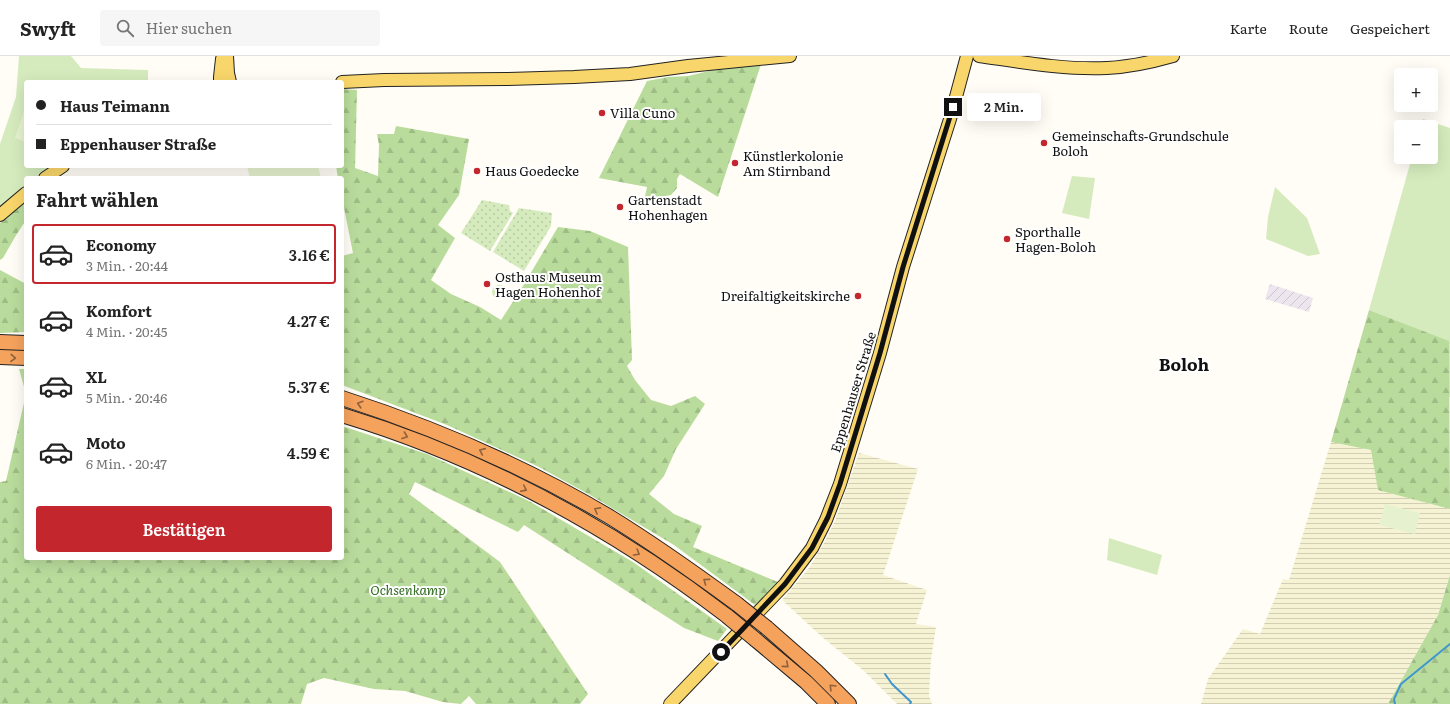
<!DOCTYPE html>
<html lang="de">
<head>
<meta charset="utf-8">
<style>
  :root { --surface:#fff; --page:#f6f6f6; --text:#222; --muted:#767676; --line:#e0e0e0; --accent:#c4262e }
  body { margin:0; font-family:Literata,serif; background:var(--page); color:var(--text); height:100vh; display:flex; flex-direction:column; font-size:15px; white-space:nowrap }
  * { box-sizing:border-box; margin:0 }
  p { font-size:13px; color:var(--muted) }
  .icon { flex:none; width:22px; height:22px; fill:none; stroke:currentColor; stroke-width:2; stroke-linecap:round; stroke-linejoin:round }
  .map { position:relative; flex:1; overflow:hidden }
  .sheet { position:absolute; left:24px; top:120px; width:320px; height:384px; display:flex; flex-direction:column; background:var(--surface); border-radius:4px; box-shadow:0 4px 16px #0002 }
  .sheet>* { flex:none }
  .hud { position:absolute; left:24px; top:24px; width:320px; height:88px; border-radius:4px; box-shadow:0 4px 16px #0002; display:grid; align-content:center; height:88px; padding:0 12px; background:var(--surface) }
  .fabs { position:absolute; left:1394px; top:12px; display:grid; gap:8px }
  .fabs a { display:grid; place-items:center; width:44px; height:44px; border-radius:4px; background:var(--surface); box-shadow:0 4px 16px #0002; font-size:20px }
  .end { position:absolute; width:18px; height:18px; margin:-9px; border:5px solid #111; background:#fff; box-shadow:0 0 0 2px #fff }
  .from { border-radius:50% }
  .bubble { position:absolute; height:28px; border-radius:4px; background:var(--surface); box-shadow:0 4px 16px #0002; font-size:13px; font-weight:600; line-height:28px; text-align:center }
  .hud b { display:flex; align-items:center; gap:14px; height:38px; font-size:15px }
  .hud b+b { border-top:1px solid var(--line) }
  .hud i { width:10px; height:10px; background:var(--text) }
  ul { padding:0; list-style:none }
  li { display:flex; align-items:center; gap:12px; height:60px; margin:0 8px 6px; padding:0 4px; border:2px solid transparent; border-radius:4px }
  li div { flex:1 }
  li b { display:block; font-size:15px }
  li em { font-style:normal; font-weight:600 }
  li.selected { border-color:var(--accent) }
  li>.icon { width:36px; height:36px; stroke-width:1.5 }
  h2 { padding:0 12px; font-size:18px; line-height:48px }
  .action { display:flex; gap:8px; margin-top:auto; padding:8px 12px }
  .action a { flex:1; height:46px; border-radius:4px; background:var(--accent); color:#fff; font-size:16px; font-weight:600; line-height:46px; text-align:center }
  header { display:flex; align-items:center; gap:24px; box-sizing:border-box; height:56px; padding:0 20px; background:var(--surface); border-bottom:1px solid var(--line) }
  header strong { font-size:19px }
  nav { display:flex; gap:22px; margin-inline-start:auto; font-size:14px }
  .search { width:280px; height:36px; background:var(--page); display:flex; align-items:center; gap:10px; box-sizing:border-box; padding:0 14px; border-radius:4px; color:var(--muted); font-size:15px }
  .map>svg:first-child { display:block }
  .industrial { fill:url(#industrial-furrows) }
  .farmland { fill:url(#farmland-rules) }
  .grass { fill:#d5ebbd }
  .forest { fill:url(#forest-firs) }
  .garden { fill:url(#garden-dots) }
  .pitch { fill:#e6f2cf }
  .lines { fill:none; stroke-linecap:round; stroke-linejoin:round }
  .stream { stroke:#3f96cf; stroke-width:2 }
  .major-casing { stroke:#222; stroke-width:14 }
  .highway-casing { stroke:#222; stroke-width:16 }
  .major { stroke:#f9d66b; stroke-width:12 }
  .highway { stroke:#f5a25d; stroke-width:14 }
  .highway-bridge-casing { stroke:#222; stroke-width:16; stroke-linecap:butt }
  .highway-bridge { stroke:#f5a25d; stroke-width:14 }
  .oneway { stroke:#8e613b }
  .route { stroke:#111; stroke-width:5 }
  .poi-dot { fill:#c4262e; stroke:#fff; stroke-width:1.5 }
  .labels { text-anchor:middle; stroke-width:4; stroke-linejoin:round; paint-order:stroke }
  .poi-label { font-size:13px; fill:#111; stroke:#fff; text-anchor:start }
  .street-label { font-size:13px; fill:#111; stroke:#fff }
  .park-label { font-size:13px; font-style:italic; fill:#2f6b1f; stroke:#fff }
  .district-label { font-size:17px; font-weight:bold; fill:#111; stroke:#fff }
</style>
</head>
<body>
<header>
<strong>Swyft</strong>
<div class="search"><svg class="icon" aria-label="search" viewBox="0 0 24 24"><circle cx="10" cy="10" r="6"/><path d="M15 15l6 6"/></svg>Hier suchen</div>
<nav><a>Karte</a><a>Route</a><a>Gespeichert</a></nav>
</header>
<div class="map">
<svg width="1450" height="648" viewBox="0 0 1450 648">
  <defs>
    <pattern id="industrial-furrows" width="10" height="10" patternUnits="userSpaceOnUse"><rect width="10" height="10" fill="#eee6ef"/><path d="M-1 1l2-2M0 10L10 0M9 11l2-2" fill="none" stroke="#cbc4cc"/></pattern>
    <pattern id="farmland-rules" width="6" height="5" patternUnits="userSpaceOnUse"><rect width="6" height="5" fill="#f6f3d4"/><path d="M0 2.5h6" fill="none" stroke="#d2cfb5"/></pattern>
    <pattern id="forest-firs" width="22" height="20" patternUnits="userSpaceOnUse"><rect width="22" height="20" fill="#b9dc9c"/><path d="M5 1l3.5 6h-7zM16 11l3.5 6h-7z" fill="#9ebc85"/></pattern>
    <pattern id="garden-dots" width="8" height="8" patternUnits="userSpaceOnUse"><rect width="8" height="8" fill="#d5ebbd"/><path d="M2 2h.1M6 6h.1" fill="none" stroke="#b6c8a1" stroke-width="1.8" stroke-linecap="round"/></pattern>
  </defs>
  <rect width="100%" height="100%" fill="#fffdf5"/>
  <path class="industrial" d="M1270,228L1313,242L1309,256L1265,243Z"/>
  <g class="farmland">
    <path d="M1331,386L1371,394L1379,434L1450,453V519L1438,559L1388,648H1201L1208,623L1243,573L1260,578L1283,523L1289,524Z"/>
    <path d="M859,397L918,413L883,519L927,534L916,568L936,571L931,603L929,640L932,648H897L864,615L822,581L782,544L809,512L824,487L835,465Z"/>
  </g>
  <g class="grass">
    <path d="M19,0H71L81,12L148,14V26H26V110H51L35,122H26V129L0,150V88L16,41Z"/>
    <path d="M1423,63L1450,72V341H1448V285L1369,254L1412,101H1431V71H1420Z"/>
    <path d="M1072,120L1095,122L1089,163L1062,157Z"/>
    <path d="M1275,131L1307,162L1320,198L1308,200L1266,183L1268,161Z"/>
    <circle cx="499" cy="236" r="7"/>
    <path d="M1109,482L1162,499L1157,519L1107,504Z"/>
  </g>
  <g class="forest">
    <path d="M763,2L718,141L680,118L677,123V132L671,139L654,142L643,149L647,131L599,122L647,25L668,21L688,20Z"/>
    <path d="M342,33L357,34L355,112L378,120L379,89L377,78H394L396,70L469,83L459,139L438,169L455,182L431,224L451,238L480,251L501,264L520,235L558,171L590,175L628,191L632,304L627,310L635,324L651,344L671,350L695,340L705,348L676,393L664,420L649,438L674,458L702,470L693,491L778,526L755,549L674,489L590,439L539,411L447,369L342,329V200L353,197L342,142V122H338L336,110H342Z"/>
    <path d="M26,144V164L15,181L3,202L0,204V167Z"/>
    <path d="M0,214L26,228V276L0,277Z"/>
    <path d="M1369,254L1449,285L1450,453L1378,434L1371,394L1331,386Z"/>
    <path d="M19,313H26V502H342V370L427,398L529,445L633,506L727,573L718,585L684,572L524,469L518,476L415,426L409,438L500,506L588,638L580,648H476L469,640L461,648L443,646L405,635L374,633L324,622L307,628L301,648H0V426L6,425L26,338Z"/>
    <path d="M1450,519V648H1388L1438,559Z"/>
  </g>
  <g class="garden">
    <path d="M482,144L509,149L510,155L513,157L490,195L461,177Z"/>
    <path d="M519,152L552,157L551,170L524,215L493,196Z"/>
  </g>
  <g class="pitch">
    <path d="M26,49V86L15,82Z"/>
    <path d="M247,110H318L321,122H250Z"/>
    <path d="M1385,448L1420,457L1415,478L1379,469Z"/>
  </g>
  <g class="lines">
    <g class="stream">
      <path d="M885,618L892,628L911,646L910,648"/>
      <path d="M1395,648L1394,643L1401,628L1450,588"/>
    </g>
    <defs>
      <g id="major">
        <path d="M227,0L228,17L230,26"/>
        <path d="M979,0C1021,6 1064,14 1107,12C1129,11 1152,6 1173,0"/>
        <path d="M220,26V21L222,3"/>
        <path d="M342,26L384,24L507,23L574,21L630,18L688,10L790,0"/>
        <path d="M45,122L63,110"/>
        <path d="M0,159L26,137"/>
        <path d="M670,648L785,528L812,492L826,464L840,428L880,297L903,211L950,63L967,0"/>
      </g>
      <g id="highway">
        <path d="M0,286L26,287"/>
        <path d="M0,301L26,302"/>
        <path d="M342,342C435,372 526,411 610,461C654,488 696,518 737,548"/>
        <path d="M342,359C481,401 612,472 727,560"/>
        <path d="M767,572L816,615L849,648"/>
        <path d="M756,584L806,626L828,648"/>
      </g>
    </defs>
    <use href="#major" class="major-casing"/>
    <use href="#highway" class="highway-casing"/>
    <use href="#major" class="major"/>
    <use href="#highway" class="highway"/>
    <defs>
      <g id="highway-bridge">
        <path d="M737,548L767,572"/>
        <path d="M727,560L756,584"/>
      </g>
    </defs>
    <use href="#highway-bridge" class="highway-bridge-casing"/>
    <use href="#highway-bridge" class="highway-bridge"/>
  </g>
  <defs><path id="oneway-chevron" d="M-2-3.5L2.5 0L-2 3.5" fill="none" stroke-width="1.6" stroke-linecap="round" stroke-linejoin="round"/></defs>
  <g class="oneway">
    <use href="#oneway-chevron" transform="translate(13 302) rotate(2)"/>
    <use href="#oneway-chevron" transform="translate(360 348) rotate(-163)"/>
    <use href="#oneway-chevron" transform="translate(405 380) rotate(20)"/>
    <use href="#oneway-chevron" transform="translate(482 395) rotate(-156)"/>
    <use href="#oneway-chevron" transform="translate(524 433) rotate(26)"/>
    <use href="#oneway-chevron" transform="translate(597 454) rotate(-151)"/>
    <use href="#oneway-chevron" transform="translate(637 497) rotate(31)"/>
    <use href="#oneway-chevron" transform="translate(706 525) rotate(-144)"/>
    <use href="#oneway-chevron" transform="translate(786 609) rotate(40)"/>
    <use href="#oneway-chevron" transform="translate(832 631) rotate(-135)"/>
  </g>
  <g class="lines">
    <path class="route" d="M721,596L785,528L812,492L828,461L840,428L880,297L903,211L953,51"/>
  </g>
  <g class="poi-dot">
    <circle cx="602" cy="57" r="4"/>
    <circle cx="1044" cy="87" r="4"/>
    <circle cx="735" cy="107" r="4"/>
    <circle cx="477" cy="115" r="4"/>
    <circle cx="620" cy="151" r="4"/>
    <circle cx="1007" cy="183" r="4"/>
    <circle cx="487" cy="228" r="4"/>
    <circle cx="858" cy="240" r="4"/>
  </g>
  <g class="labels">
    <g class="poi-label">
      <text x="610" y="62">Villa Cuno</text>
      <text x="1052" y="85">Gemeinschafts-Grundschule<tspan x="1052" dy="15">Boloh</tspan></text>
      <text x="743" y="105">Künstlerkolonie<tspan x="743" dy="15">Am Stirnband</tspan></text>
      <text x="485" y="120">Haus Goedecke</text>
      <text x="628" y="149">Gartenstadt<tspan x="628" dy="15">Hohenhagen</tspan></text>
      <text x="1015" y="181">Sporthalle<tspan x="1015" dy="15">Hagen-Boloh</tspan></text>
      <text x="495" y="226">Osthaus Museum<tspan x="495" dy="15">Hagen Hohenhof</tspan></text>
      <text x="850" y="245" text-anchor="end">Dreifaltigkeitskirche</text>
    </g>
    <g class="street-label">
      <text transform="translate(853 336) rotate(-73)" y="5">Eppenhauser Straße</text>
    </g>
    <g class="park-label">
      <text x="408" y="539">Ochsenkamp</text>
    </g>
    <g class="district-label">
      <text x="1184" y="315">Boloh</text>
    </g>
  </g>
</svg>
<div class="fabs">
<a>+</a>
<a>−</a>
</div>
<i class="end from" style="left:721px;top:596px"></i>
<i class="end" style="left:953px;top:51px"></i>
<div class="bubble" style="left:967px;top:37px;width:74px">2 Min.</div>
<div class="hud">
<b><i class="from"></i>Haus Teimann</b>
<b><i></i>Eppenhauser Straße</b>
</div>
<section class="sheet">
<h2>Fahrt wählen</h2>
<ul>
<li class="selected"><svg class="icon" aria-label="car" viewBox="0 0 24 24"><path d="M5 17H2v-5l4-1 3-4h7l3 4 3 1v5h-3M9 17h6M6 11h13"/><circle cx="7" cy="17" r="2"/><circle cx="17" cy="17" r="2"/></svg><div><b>Economy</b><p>3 Min. · 20:44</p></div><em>3.16 €</em></li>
<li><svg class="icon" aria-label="car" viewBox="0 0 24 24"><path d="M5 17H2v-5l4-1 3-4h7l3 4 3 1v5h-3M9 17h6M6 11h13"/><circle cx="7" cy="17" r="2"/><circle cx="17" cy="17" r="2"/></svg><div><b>Komfort</b><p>4 Min. · 20:45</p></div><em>4.27 €</em></li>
<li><svg class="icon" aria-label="car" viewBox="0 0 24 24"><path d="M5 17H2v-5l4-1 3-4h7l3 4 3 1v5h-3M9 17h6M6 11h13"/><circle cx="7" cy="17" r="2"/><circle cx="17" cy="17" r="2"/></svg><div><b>XL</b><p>5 Min. · 20:46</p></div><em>5.37 €</em></li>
<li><svg class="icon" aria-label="car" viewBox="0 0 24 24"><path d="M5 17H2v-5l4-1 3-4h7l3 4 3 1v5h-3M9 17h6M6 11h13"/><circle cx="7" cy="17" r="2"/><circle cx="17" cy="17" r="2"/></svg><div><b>Moto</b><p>6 Min. · 20:47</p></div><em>4.59 €</em></li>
</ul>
<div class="action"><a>Bestätigen</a></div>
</section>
</div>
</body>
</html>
